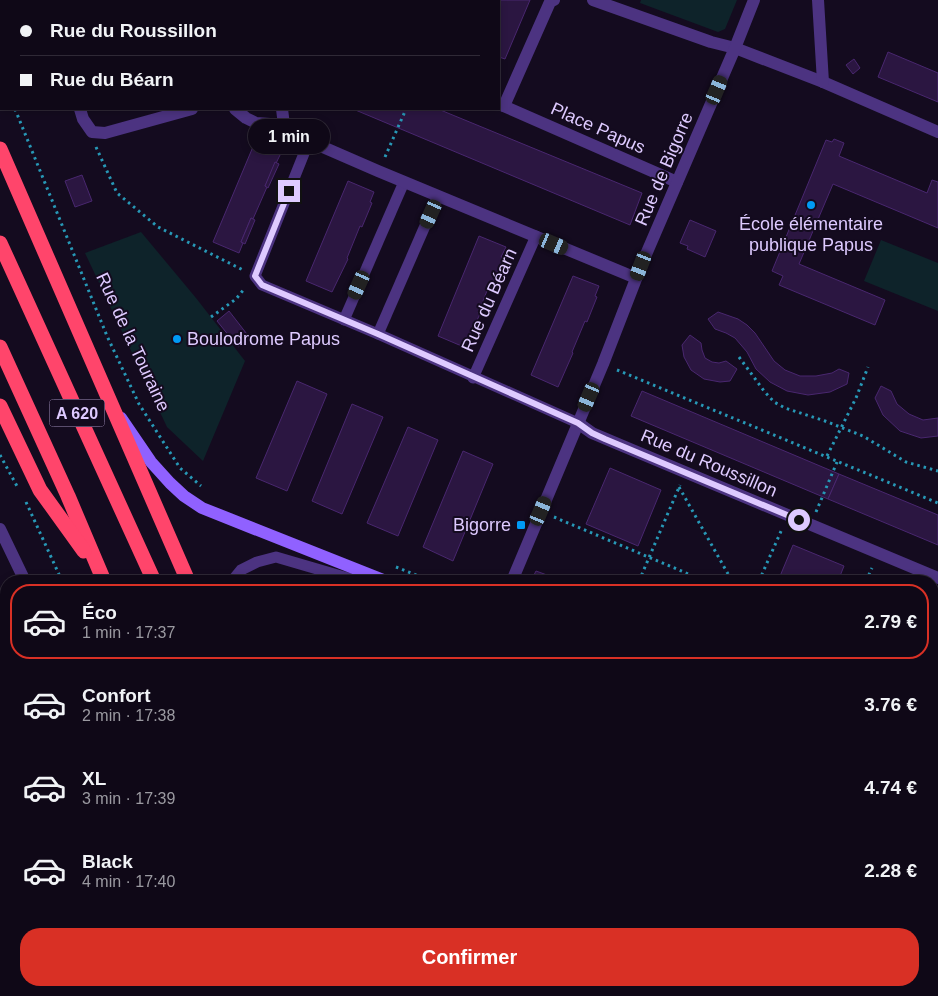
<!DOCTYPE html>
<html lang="fr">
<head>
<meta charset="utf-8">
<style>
  :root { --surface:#0f0817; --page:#181120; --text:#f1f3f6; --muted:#9b9aa1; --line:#2f2936; --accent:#d93025 }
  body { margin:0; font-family:Arial,sans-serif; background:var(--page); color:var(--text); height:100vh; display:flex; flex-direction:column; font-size:19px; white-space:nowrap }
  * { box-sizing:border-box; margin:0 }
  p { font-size:16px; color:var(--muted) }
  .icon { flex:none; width:28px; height:28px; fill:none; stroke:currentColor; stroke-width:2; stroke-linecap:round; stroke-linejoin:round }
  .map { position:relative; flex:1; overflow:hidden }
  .details { position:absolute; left:0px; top:575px; width:939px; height:421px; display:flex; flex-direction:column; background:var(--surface); border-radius:20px 20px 0 0; box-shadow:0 2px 8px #0003,0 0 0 1px var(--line) }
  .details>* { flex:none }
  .banner { position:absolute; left:0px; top:0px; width:500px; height:110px; box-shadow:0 2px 8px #0003,0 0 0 1px var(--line); display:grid; align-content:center; height:110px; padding:0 20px; background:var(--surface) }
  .end { position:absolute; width:22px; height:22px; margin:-11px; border:6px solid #decaff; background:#111; box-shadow:0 0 0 2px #111 }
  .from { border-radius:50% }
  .bubble { position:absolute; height:35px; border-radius:18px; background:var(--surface); box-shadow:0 2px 8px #0003,0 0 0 1px var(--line); font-size:16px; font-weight:800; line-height:35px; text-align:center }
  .car { position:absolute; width:15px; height:30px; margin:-15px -8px; border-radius:6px; box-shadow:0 0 4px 1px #0007; background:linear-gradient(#222 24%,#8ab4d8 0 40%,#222 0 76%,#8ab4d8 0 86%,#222 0) }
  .banner b { display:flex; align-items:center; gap:18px; height:48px; font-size:19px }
  .banner b+b { border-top:1px solid var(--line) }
  .banner i { width:12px; height:12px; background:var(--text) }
  ul { padding:9px 0 0; list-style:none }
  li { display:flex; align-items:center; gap:15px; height:75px; margin:0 10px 8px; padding:0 10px; border:2px solid transparent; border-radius:20px }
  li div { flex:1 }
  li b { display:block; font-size:19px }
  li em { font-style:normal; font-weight:800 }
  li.active { border-color:var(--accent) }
  li>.icon { width:45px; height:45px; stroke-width:1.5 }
  .primary-button { display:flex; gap:10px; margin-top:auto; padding:10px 20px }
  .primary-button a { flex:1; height:58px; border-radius:20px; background:var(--accent); color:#fff; font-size:20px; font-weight:800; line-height:58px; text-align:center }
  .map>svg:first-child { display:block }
  .green { fill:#0e232a }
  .building { fill:#2b1641; stroke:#49276f }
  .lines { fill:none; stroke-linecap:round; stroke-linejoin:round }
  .path { stroke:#2798b6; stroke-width:3; stroke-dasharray:2.5 4; stroke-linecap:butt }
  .lane { stroke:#4c3381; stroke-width:11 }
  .street { stroke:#4c3381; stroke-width:12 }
  .secondary { stroke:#9061ff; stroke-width:12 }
  .highway { stroke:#ff456b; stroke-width:15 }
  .route { stroke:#decaff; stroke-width:6 }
  .poi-dot { fill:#009af5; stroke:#140b1f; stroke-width:2 }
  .labels { text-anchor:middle; stroke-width:4; stroke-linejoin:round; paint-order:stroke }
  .shield { fill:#140b1f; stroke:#a191bc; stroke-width:1 }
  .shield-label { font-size:16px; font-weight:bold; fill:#decaff }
  .street-label { font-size:18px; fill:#decaff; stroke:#140b1f }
  .poi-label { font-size:18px; fill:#decaff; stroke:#140b1f }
</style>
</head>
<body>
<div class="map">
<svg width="938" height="996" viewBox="0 0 938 996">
  <rect width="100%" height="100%" fill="#140b1f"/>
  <g class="green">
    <path d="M641,0H737L725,29L718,32L640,3Z"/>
    <path d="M141,232L196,298L245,361L203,461L167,427L85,253Z"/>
    <path d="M881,240L938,263V311L864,281Z"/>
  </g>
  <g class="building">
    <path d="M71,0H117L113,1Z"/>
    <rect x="277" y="0" width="36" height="1"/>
    <path d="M373,0H530L505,59L499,57V1H373Z"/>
    <path d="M888,52L938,73V102L878,77Z"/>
    <path d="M854,59L860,68L853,74L846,65Z"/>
    <path d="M353,109H438L642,193L630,225Z"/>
    <path d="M834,139L844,143L839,156L927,193L932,180L938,182V228L833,184L799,264L885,300L875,325L779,285L783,276L772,271L826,140L832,142Z"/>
    <path d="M255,142L281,153L265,186L267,187L253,219L251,218L241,242L243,243L239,253L213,242Z"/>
    <path d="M275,162L279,164L268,188L265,186Z"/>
    <path d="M82,175L92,201L75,207L65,181Z"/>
    <path d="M348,181L374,192L370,202L372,203L362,227L360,226L347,258L348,259L332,292L306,281Z"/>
    <path d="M251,218L255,220L245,244L241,242Z"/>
    <path d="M690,220L716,231L705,257L687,249L688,246L680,243Z"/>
    <path d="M479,236L506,247L501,257L504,258L493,282L491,281L478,313L480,314L464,347L438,336Z"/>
    <path d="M573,276L599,286L595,296L597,297L587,322L585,321L572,352L573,353L558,387L531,375Z"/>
    <path d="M229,311L250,338L238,347L217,321Z"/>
    <path d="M718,312L738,319L747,325L755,333L774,361L785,370L800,376H816L832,373L839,369L849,373L847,384L830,392L808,395L787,391L770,382L756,369L747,352L735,338L726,333L715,329L708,319Z"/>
    <path d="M690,335L701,343L702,350L705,358L712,362L719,363L726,361L737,369L730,381L720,382L704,379L691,370L684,357L682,345Z"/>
    <path d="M297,381L327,394L287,491L256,478Z"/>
    <path d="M881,386L891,391L897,404L909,414L923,420L938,418V436L921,438L900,431L883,415L875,398Z"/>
    <path d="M642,391L839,474L828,499L631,416Z"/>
    <path d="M352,404L383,417L342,514L312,501Z"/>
    <path d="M408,427L438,440L398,536L367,523Z"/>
    <path d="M463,451L493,464L453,561L423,547Z"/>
    <path d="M610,468L661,490L638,546L586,524Z"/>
    <path d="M839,474L938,515V545L828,499Z"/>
    <path d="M793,545L844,566L838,581H778Z"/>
    <path d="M536,571L547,575L544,581H531Z"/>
    <path d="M673,575L688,581H670Z"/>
    <path d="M0,786L6,787V919L0,940Z"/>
    <path d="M933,879L938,881V914L932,912Z"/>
    <path d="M932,912L938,914V932L934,944H932Z"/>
    <path d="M490,990H551L549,996H507Z"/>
    <path d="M622,990H681L679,996H638Z"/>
    <path d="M809,990H846L844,996H807Z"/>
    <path d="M883,990H920L918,996H903Z"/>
  </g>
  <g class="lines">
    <g class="path">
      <path d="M448,1L449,0"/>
      <path d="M0,72L1,75"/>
      <path d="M15,109L107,336L139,404L180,468L201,486"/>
      <path d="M96,147L117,193L158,227L243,270"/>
      <path d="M385,157L406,109"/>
      <path d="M211,317L236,299L245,288"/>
      <path d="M739,357L764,391L774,402L785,408L825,421L863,436L906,462L938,471"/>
      <path d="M617,370L938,503"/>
      <path d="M0,455L18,488"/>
      <path d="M827,456L856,398L868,367"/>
      <path d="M679,487L732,581"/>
      <path d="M26,502L62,581"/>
      <path d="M816,512L837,462"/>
      <path d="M554,517L705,581"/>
      <path d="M396,567L431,581"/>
      <path d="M639,581L680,485"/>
      <path d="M759,581L782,529"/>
      <path d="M866,581L872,568"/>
      <path d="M932,650L938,637"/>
      <path d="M932,677L938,679"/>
    </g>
    <g class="lane">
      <path d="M309,141L255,276L262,285L378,334L578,423"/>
      <path d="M344,320L404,182"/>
      <path d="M378,334L438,196"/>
      <path d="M473,378L536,236"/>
      <path d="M232,581L241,570L257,562L276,557L358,581"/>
      <path d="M0,662L6,641"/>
      <path d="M0,713L6,715"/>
      <path d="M0,760L6,761"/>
      <path d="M114,996L116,990"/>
      <path d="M173,996L174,990"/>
    </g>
    <g class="street">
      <path d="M48,0V1"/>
      <path d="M254,0V1"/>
      <path d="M336,0V1"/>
      <path d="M593,0L711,42L735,48L823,82L938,132"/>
      <path d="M818,0L823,82"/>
      <path d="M199,1L204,0"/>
      <path d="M499,104L677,182"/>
      <path d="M504,106L550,2L554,0"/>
      <path d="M80,109L83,119L92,132L105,133L192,109"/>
      <path d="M235,109L246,118L256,123L284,125L309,141L378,171L636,278"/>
      <path d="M282,109L284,125"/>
      <path d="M578,423L592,433L618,444L938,578"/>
      <path d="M0,529L25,581"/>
      <path d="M512,581L603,364L641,266L735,48L754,0"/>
      <path d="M224,990L227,996"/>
      <path d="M59,996L61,990"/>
      <path d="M778,996L780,990"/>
    </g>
    <g class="secondary">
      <path d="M121,418L151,462L170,483L184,496L202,508L386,581"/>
      <path d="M932,776L938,778"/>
    </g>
    <g class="highway">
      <path d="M0,149L188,581"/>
      <path d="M0,243L154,581"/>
      <path d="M0,347L68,496L104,581"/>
      <path d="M0,406L40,490L84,551"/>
      <path d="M298,990L301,996"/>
      <path d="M349,990L352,996"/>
    </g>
  </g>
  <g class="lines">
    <path class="route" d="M289,191L255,276L262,285L378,334L578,423L592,433L605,439L799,520"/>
  </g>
  <g class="poi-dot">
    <circle cx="811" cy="205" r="5"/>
    <circle cx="177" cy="339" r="5"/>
    <rect x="516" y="520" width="10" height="10" rx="2.5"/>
  </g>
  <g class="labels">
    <rect class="shield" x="49.5" y="399.5" width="55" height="27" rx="4"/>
    <g class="shield-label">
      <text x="77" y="419">A 620</text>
    </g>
    <g class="street-label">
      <text transform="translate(598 128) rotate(24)" y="6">Place Papus</text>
      <text transform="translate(664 169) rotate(-67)" y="6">Rue de Bigorre</text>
      <text transform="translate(489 300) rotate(-66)" y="6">Rue du Béarn</text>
      <text transform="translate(133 342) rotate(65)" y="6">Rue de la Touraine</text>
      <text transform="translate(709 463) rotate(23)" y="6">Rue du Roussillon</text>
    </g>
    <g class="poi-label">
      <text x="811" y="230">École élémentaire<tspan x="811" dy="21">publique Papus</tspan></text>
      <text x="187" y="345" text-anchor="start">Boulodrome Papus</text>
      <text x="511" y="531" text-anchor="end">Bigorre</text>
    </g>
  </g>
</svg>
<i class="end from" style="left:799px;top:520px"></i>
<i class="end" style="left:289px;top:191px"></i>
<div class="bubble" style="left:248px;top:119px;width:82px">1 min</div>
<i class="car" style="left:717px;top:90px;rotate:23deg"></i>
<i class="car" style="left:431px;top:214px;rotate:204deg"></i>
<i class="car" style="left:554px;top:244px;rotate:113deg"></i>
<i class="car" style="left:641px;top:266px;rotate:201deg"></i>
<i class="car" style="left:359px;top:285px;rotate:204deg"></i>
<i class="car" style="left:589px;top:397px;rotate:203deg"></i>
<i class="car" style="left:541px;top:511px;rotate:23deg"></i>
<div class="banner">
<b><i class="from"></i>Rue du Roussillon</b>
<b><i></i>Rue du Béarn</b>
</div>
<section class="details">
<ul>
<li class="active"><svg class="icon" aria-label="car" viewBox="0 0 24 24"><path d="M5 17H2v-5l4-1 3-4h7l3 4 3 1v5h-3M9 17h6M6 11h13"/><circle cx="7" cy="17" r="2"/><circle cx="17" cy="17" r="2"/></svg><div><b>Éco</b><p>1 min · 17:37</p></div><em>2.79 €</em></li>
<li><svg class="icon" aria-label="car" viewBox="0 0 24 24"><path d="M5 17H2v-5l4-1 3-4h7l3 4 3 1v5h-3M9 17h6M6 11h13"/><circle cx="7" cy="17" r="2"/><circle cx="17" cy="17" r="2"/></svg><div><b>Confort</b><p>2 min · 17:38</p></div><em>3.76 €</em></li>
<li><svg class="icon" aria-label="car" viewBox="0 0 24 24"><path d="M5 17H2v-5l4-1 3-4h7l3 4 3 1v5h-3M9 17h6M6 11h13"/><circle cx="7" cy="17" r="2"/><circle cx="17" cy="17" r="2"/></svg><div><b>XL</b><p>3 min · 17:39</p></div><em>4.74 €</em></li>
<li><svg class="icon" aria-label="car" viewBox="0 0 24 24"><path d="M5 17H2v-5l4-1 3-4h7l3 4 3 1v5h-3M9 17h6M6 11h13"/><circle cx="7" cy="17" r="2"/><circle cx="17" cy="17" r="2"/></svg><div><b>Black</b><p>4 min · 17:40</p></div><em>2.28 €</em></li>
</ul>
<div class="primary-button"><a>Confirmer</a></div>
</section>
</div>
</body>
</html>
